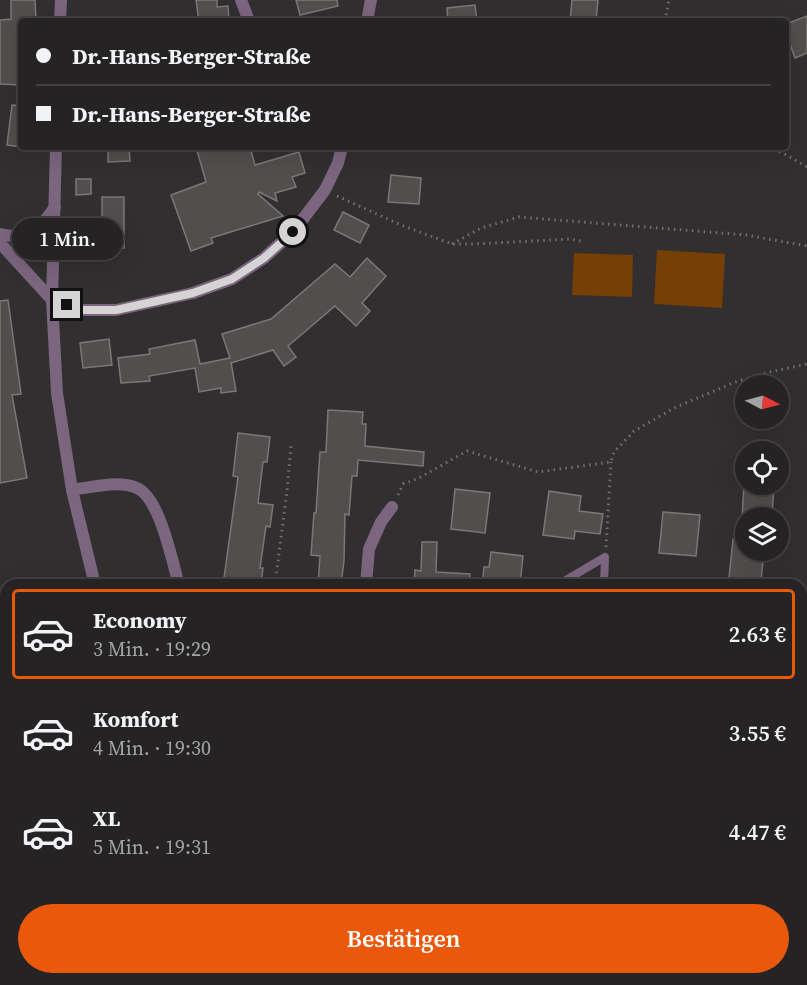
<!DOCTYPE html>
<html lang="de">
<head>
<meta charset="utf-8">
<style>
  :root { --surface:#262324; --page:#322f31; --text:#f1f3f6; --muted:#a4a4a6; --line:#424041; --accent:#ea580c }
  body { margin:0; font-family:"Source Serif 4",serif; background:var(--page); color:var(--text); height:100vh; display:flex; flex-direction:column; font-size:22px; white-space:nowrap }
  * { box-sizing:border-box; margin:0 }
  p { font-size:20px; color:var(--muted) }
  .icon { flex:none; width:33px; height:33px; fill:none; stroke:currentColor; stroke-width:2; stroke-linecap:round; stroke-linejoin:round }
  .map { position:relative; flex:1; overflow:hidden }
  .side { position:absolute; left:0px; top:579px; width:807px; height:406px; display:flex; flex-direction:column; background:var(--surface); border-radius:18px 18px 0 0; box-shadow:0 6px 24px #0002,0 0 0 2px var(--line) }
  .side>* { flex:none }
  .guide { position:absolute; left:18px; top:18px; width:771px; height:132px; border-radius:6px; box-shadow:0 6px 24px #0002,0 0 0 2px var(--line); display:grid; align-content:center; height:132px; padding:0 18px; background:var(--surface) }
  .needle { width:39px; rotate:96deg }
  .controls { position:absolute; left:735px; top:375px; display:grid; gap:12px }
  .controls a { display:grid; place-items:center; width:54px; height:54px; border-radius:50%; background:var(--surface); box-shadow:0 6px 24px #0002,0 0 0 2px var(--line); font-size:30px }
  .end { position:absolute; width:27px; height:27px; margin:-14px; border:8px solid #d5d3d4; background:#111; box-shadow:0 0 0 3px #111 }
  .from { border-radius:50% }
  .bubble { position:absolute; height:42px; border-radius:21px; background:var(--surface); box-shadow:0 6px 24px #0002,0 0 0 2px var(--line); font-size:20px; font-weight:600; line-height:42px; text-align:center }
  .guide b { display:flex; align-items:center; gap:21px; height:57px; font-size:22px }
  .guide b+b { border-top:2px solid var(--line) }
  .guide i { width:15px; height:15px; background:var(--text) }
  ul { padding:10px 0 0; list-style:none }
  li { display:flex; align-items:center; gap:18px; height:90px; margin:0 12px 9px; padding:0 6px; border:3px solid transparent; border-radius:6px }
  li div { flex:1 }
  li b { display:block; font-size:22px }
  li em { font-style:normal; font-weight:600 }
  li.current { border-color:var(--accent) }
  li>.icon { width:54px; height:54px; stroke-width:1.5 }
  .action { display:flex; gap:12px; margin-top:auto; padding:12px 18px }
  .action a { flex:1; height:69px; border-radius:36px; background:var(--accent); color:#fff; font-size:24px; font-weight:600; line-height:69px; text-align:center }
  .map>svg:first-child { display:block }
  .green { fill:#753f05 }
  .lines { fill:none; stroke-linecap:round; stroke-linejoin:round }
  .stream { stroke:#7a72a0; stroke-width:5 }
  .building { fill:#524e4d; stroke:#7c7776; stroke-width:1.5 }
  .path { stroke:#737071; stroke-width:3; stroke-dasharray:1.5 4.5; stroke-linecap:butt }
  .service { stroke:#7b657f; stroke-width:8 }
  .minor { stroke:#7b657f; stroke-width:12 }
  .tertiary { stroke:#7b657f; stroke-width:12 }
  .route { stroke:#d5d3d4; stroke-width:8 }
</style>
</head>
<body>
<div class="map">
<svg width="807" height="985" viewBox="0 0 807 985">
  <rect width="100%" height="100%" fill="#322f30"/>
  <g class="green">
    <path d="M657,250L725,254L722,308L654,304Z"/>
    <path d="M574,253L633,255L632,297L572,295Z"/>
    <path d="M6,587V686L0,668V589Z"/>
    <path d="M60,980H229L230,985H61Z"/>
  </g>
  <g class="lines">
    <g class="stream">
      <path d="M0,822L6,842"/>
      <path d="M46,980L48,985"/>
    </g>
  </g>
  <g class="building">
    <path d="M11,0H35L36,21H21V85L0,84V20L11,19Z"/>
    <path d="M196,0H217V7L228,6L229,21H199Z"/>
    <path d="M296,0H337L338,6L300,15Z"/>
    <path d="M572,0H598L596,21H570Z"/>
    <path d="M475,5L477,21H448L447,8Z"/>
    <path d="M807,16V53L795,58L786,33V24Z"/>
    <path d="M12,105L21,106V147L7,145Z"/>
    <path d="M108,147H129L130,161L108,162Z"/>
    <path d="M196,147H250L255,165L299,152L305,173L292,177L296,187L275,193L277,201L259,192L258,194L283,216L211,238L213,243L191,251L171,195L206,182Z"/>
    <path d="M391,175L421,178L419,204L388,202Z"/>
    <path d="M76,179H91V194L76,195Z"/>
    <rect x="102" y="197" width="22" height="51"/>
    <path d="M343,212L369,225L360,243L334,230Z"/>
    <path d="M367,258L386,276L362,303L370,311L356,326L335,306L288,346L296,357L284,366L273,350L231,363V362L236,391L221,393V388L199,392L195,368L149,376L150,381L121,383L118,358L150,354L149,349L195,340L200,364L230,358L222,334L271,319L335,264L350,277Z"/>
    <path d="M8,300L21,394L12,395L27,478L0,483V301Z"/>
    <path d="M109,339L112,365L83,368L80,343Z"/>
    <path d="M328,410L363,412L362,424H366L365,446L424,452L423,466L358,460L357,476H352L349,515L345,514L344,561L341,585H318L320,556L311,555L314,513H316L320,452H326Z"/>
    <path d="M238,433L270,437L267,462H263L258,503L273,505L270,527L266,526L260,568H263L261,585H223L238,477L233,476Z"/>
    <path d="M744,484H774L772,518H742Z"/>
    <path d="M455,489L490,493L485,533L451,529Z"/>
    <path d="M549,491L581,496L579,511L603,514L600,534L575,531L574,539L543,535Z"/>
    <path d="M663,512L700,515L696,556L659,553Z"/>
    <path d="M733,539L746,540V550H764L761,581L729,578Z"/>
    <path d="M422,542H437L436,572L470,574V585H414L415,570L421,571Z"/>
    <path d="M491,552L523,556L520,585H482L484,567H489Z"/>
  </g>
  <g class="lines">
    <g class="path">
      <path d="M665,21L669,0"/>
      <path d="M768,147L783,153L807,167"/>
      <path d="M337,196L401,225L452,244H474L570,239L585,242"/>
      <path d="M452,244L481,228L519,217L746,235L807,246"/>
      <path d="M398,495L403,484L419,478L467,451L538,472L611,462L614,452L634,431L676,407L738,381L770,372L807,364"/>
      <path d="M606,547L611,462"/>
      <path d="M275,585L287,491L291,446"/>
      <path d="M0,897L6,911"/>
      <path d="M801,910H807"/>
      <path d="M30,980L31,985"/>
      <path d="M147,980L148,985"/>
      <path d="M390,980L394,985"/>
    </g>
    <g class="service">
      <path d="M561,583L605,557L604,585"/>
      <path d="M801,772H807"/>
      <path d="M631,985V980"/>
      <path d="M752,985L754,980"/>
    </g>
    <g class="minor">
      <path d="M241,0L249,21"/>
      <path d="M367,21L371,0"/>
      <path d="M0,234C30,241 39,230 55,207"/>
      <path d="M0,243L52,300L82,310H116L193,293L232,279L264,258L293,232L325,190L338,163L342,147"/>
      <path d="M72,490C92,487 118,480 137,488C160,498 172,561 179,585"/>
      <path d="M366,585L369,549L381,522L392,507"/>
      <path d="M560,585L561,583"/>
      <path d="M429,980V985"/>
    </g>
    <g class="tertiary">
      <path d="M60,21L61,0"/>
      <path d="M56,147L52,300L57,393L72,490L95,585"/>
      <path d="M239,980L241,985"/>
    </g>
  </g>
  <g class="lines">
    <path class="route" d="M67,305L82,310H116L193,293L232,279L264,258L293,232"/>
  </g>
</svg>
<div class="controls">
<a><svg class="needle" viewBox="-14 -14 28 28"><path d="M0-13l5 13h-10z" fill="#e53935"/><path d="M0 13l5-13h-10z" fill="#a4a4a6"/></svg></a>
<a><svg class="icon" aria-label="locate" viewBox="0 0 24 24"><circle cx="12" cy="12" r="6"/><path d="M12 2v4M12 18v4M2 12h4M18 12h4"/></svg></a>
<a><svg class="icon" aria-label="layers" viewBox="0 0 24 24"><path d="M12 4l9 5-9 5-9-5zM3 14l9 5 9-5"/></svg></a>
</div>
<i class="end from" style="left:293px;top:232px"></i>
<i class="end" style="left:67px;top:305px"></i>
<div class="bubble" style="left:12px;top:218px;width:111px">1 Min.</div>
<div class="guide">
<b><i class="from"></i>Dr.-Hans-Berger-Straße</b>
<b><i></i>Dr.-Hans-Berger-Straße</b>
</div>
<section class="side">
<ul>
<li class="current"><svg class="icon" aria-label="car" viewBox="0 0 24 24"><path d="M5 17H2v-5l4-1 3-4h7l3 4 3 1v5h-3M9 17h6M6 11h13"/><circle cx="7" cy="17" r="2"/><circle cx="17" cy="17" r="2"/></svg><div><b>Economy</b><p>3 Min. · 19:29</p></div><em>2.63 €</em></li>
<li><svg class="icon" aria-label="car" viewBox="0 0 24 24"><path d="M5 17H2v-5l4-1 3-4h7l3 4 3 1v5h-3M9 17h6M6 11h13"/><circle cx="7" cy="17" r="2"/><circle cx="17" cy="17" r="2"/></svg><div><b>Komfort</b><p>4 Min. · 19:30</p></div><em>3.55 €</em></li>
<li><svg class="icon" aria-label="car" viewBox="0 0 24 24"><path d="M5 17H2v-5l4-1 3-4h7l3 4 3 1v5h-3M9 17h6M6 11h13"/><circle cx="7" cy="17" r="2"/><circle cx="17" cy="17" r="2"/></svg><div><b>XL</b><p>5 Min. · 19:31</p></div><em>4.47 €</em></li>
</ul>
<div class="action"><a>Bestätigen</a></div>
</section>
</div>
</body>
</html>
